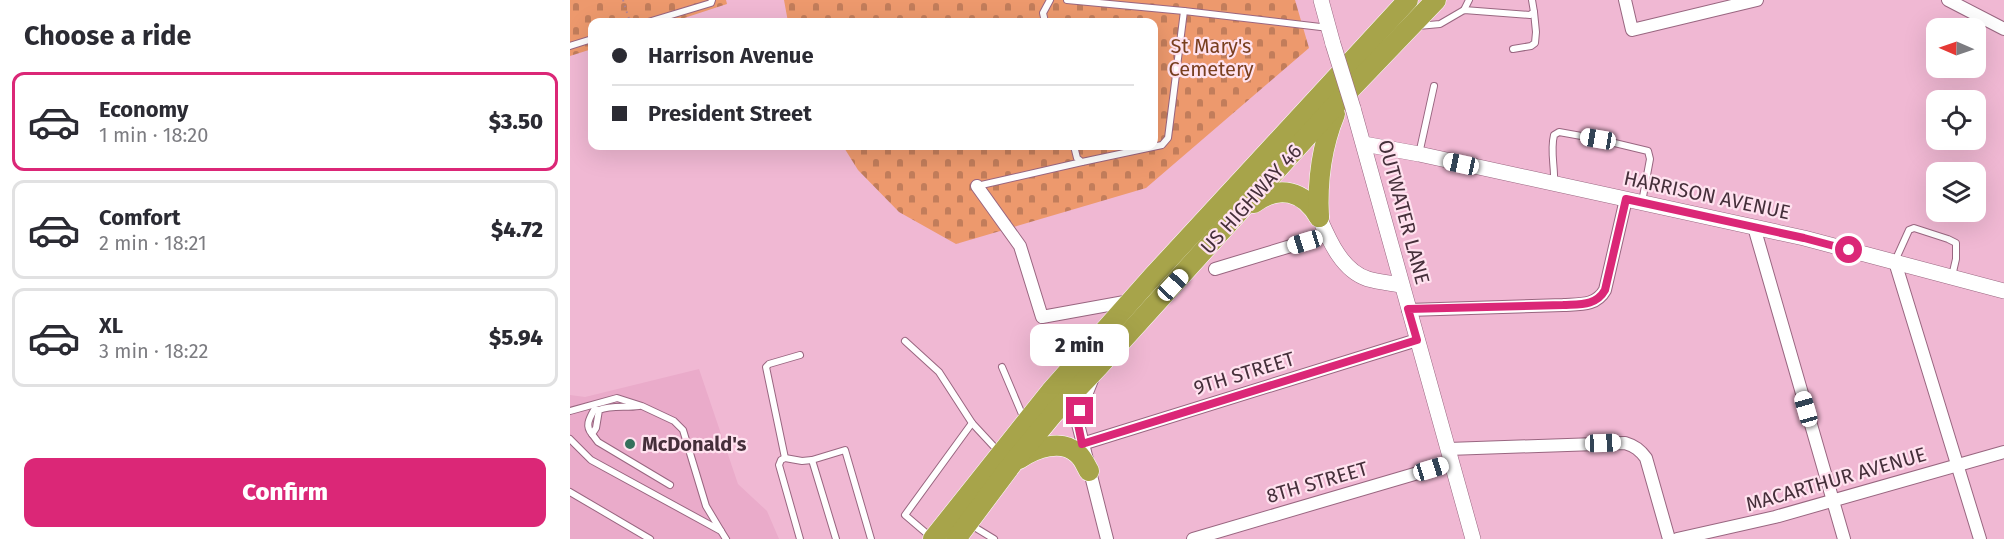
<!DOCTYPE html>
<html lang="en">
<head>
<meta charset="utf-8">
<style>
  :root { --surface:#fff; --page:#f7f7f7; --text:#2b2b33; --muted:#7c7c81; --line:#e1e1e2; --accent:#db2777 }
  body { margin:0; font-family:"Fira Sans",sans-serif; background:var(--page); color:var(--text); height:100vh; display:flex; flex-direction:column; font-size:22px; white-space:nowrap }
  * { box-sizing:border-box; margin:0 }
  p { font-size:20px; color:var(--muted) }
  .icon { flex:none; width:33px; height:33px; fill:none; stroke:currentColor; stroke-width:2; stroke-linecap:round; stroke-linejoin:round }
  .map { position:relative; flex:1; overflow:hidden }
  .panel { display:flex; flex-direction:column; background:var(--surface); width:570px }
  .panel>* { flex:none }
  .top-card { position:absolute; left:18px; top:18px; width:570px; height:132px; border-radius:12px; box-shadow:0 6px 24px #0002; display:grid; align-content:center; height:132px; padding:0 24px; background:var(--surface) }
  .needle { width:39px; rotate:272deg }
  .tools { position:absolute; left:1356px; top:18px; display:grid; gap:12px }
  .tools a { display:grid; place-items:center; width:60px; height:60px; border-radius:12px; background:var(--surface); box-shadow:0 6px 24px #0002; font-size:30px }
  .end { position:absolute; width:27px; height:27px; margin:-14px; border:8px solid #db2777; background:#fff; box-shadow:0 0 0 3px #fff }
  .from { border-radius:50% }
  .bubble { position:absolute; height:42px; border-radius:12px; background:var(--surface); box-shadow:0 6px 24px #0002; font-size:20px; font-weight:800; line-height:42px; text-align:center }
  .car { position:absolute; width:18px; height:36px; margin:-18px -9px; border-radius:8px; box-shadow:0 0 4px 2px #0007; background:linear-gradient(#fff 24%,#345 0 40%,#fff 0 76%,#345 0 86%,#fff 0) }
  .top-card b { display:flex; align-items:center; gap:21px; height:57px; font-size:22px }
  .top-card b+b { border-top:2px solid var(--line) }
  .top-card i { width:15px; height:15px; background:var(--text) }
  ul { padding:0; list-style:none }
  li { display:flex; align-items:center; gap:18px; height:99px; margin:0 12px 9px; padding:0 12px; border:3px solid var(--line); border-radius:12px }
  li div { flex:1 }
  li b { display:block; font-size:22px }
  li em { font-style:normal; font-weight:800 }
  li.active { border-color:var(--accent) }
  li>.icon { width:54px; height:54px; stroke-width:1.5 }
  h2 { padding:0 24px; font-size:27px; line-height:72px }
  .primary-button { display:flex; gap:12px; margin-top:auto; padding:12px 24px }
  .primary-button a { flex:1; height:69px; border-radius:12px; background:var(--accent); color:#fff; font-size:24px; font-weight:800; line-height:69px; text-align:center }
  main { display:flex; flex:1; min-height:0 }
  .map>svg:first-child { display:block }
  .built { fill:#eaabca }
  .cemetery { fill:url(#cemetery-stones) }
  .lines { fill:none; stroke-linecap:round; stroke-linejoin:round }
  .service-casing { stroke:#996680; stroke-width:8 }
  .minor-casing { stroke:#996680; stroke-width:14 }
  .tertiary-casing { stroke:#996680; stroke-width:16 }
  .trunk-casing { stroke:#fff; stroke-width:21 }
  .path { stroke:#ae8398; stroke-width:2; stroke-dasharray:1.5 4.5; stroke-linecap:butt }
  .service { stroke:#fff; stroke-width:6 }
  .minor { stroke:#fff; stroke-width:12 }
  .tertiary { stroke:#fff; stroke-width:15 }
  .trunk { stroke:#a7a44a; stroke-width:20 }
  .tertiary-bridge-casing { stroke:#996680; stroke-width:16; stroke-linecap:butt }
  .tertiary-bridge { stroke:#fff; stroke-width:15 }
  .route { stroke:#db2777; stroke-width:8 }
  .poi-dot { fill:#35715c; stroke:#ffe2ef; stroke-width:2 }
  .labels { text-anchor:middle; stroke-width:4.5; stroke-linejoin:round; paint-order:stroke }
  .park-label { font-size:20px; fill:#793f1f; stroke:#ffe2ef }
  .street-label { font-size:20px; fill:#452f3a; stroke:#ffe2ef }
  .poi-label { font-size:20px; font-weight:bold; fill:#452f3a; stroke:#ffe2ef; text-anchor:start }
</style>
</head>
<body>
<main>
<section class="panel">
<h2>Choose a ride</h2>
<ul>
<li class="active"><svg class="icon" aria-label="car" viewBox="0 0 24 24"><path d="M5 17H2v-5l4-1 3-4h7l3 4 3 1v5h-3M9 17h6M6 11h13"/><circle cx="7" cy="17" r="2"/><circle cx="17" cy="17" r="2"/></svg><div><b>Economy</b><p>1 min · 18:20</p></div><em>$3.50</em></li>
<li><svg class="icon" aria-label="car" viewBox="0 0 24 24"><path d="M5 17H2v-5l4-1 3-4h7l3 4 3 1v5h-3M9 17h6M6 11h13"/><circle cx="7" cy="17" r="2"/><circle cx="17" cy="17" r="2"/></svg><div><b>Comfort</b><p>2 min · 18:21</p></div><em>$4.72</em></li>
<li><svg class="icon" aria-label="car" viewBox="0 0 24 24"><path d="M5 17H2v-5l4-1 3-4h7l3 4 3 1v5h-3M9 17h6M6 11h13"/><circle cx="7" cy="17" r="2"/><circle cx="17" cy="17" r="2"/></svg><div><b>XL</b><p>3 min · 18:22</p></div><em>$5.94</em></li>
</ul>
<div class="primary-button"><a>Confirm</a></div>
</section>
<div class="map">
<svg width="1434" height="539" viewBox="0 0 1434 539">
  <defs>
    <pattern id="cemetery-stones" width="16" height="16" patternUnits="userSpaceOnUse" patternTransform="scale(1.5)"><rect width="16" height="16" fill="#ed996d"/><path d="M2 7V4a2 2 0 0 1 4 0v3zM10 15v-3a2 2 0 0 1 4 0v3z" fill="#c27d5b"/></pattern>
  </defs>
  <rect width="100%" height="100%" fill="#f0b8d3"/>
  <path class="built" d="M129,369L168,484L197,511L209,539H0V395L15,397Z"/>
  <g class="cemetery">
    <path d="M0,0H156L157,4L102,22H22V49L0,56Z"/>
    <path d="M214,0H725L739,48L576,188L386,244L329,212L288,170L273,146H584V22H218Z"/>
  </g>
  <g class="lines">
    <defs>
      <g id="service">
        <path d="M497,0L614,11L759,28"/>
        <path d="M894,10L899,0"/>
        <path d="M78,22L141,3L142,0"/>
        <path d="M475,22L473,13L480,0"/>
        <path d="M848,26L870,24L894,10L960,15L964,12L962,0"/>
        <path d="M0,46L22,39"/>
        <path d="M943,49L961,46L965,43L966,32L964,12"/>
        <path d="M504,146L507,158L512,162L592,145L598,138L614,11"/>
        <path d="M849,154L864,86"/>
        <path d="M984,183C985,167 980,151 984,135L989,132L1028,139L1078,151L1080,159L1072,202"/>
        <path d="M407,186L512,162"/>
        <path d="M1325,261L1339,230L1344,228L1378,239L1386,243V259L1382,276"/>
        <path d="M335,341L369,372L402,423L428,451"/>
        <path d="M432,367L454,419"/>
        <path d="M69,406C56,408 41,405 29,410L26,428L22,434L28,442L100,485"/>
        <path d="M0,411L47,398L72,406L104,421L113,430L136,506L151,531"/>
        <path d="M22,434C15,426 19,419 24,410H29"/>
        <path d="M0,439L21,460L151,531L156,539"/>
        <path d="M215,458L196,367L199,364L230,355"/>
        <path d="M0,492L80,539"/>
        <path d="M401,525L424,539"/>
        <path d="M362,538L335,515L402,423"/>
        <path d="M230,539L209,465L211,460L215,458L232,461L242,460"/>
        <path d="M266,539L242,460L275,450L301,539"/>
      </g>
      <g id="minor">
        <path d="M1055,0L1062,30L1187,0"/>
        <path d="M1378,0L1434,29"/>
        <path d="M407,186L450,246L472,317L560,301"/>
        <path d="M1184,227L1274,539"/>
        <path d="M1325,262L1410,539"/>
        <path d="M645,269L757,235"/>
        <path d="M838,310L993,305C1010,304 1026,306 1035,290L1056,199"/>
        <path d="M522,380L510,410L508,424L537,539"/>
        <path d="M512,444L847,340"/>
        <path d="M878,449L1055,443C1065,446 1070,450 1076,458L1099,539"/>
        <path d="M623,539L882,463"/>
        <path d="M1107,539L1205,517L1434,452"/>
      </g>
      <g id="tertiary">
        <path d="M751,0L763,44"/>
        <path d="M783,108L903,539"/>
        <path d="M794,144L849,154L1234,238L1434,291"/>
        <path d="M749,217C759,240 772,271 798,279C809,282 820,283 831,285"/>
      </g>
      <g id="trunk">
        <path d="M684,203C709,184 734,191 749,217"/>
        <path d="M749,217C747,180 751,148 765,114"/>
        <path d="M449,459C465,448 492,438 508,454C513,458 516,466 519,471"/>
        <path d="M363,539L481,391L584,275L838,0"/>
        <path d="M386,539L442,464L484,413L529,366L770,100L866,0"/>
      </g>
    </defs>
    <use href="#service" class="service-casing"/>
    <use href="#minor" class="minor-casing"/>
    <use href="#tertiary" class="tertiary-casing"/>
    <use href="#trunk" class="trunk-casing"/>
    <path class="path" d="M53,0L60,22"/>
    <use href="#service" class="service"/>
    <use href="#minor" class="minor"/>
    <use href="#tertiary" class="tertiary"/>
    <use href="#trunk" class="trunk"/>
    <defs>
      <path id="tertiary-bridge" d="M763,44L783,108"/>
    </defs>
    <use href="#tertiary-bridge" class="tertiary-bridge-casing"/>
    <use href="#tertiary-bridge" class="tertiary-bridge"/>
  </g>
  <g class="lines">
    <path class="route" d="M510,411L508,424L512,444L847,340L838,309L993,305C1010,304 1026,306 1035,290L1056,199L1234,238L1279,250"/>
  </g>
  <circle class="poi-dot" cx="60" cy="444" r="6"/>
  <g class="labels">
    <g class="park-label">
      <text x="641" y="53">St Mary's<tspan x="641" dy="23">Cemetery</tspan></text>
    </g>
    <g class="street-label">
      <text transform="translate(1137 195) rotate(12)" y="7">HARRISON AVENUE</text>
      <text transform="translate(681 199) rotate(-48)" y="7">US HIGHWAY 46</text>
      <text transform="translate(834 212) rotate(75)" y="7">OUTWATER LANE</text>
      <text transform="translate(674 373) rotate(-17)" y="7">9TH STREET</text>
      <text transform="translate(1266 479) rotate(-16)" y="7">MACARTHUR AVENUE</text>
      <text transform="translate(747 482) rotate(-16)" y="7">8TH STREET</text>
    </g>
    <g class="poi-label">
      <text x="72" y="451">McDonald's</text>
    </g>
  </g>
</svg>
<div class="tools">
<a><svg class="needle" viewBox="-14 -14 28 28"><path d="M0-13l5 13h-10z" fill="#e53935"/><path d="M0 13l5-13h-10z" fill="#7c7c81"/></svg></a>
<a><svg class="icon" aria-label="locate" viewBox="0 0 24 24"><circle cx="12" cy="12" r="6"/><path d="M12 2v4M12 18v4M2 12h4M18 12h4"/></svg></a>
<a><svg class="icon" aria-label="layers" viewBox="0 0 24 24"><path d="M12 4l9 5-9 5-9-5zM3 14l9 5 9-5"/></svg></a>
</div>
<i class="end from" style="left:1279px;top:250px"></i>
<i class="end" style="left:510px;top:411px"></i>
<div class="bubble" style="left:460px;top:324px;width:99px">2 min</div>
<i class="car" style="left:1028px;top:139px;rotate:280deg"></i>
<i class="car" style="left:891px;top:164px;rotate:282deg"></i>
<i class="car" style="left:735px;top:242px;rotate:253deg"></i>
<i class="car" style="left:603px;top:285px;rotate:43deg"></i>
<i class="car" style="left:1236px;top:409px;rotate:344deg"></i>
<i class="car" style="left:1033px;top:443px;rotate:88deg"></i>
<i class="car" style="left:861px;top:469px;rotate:73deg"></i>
<div class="top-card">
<b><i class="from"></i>Harrison Avenue</b>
<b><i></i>President Street</b>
</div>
</div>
</main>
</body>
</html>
